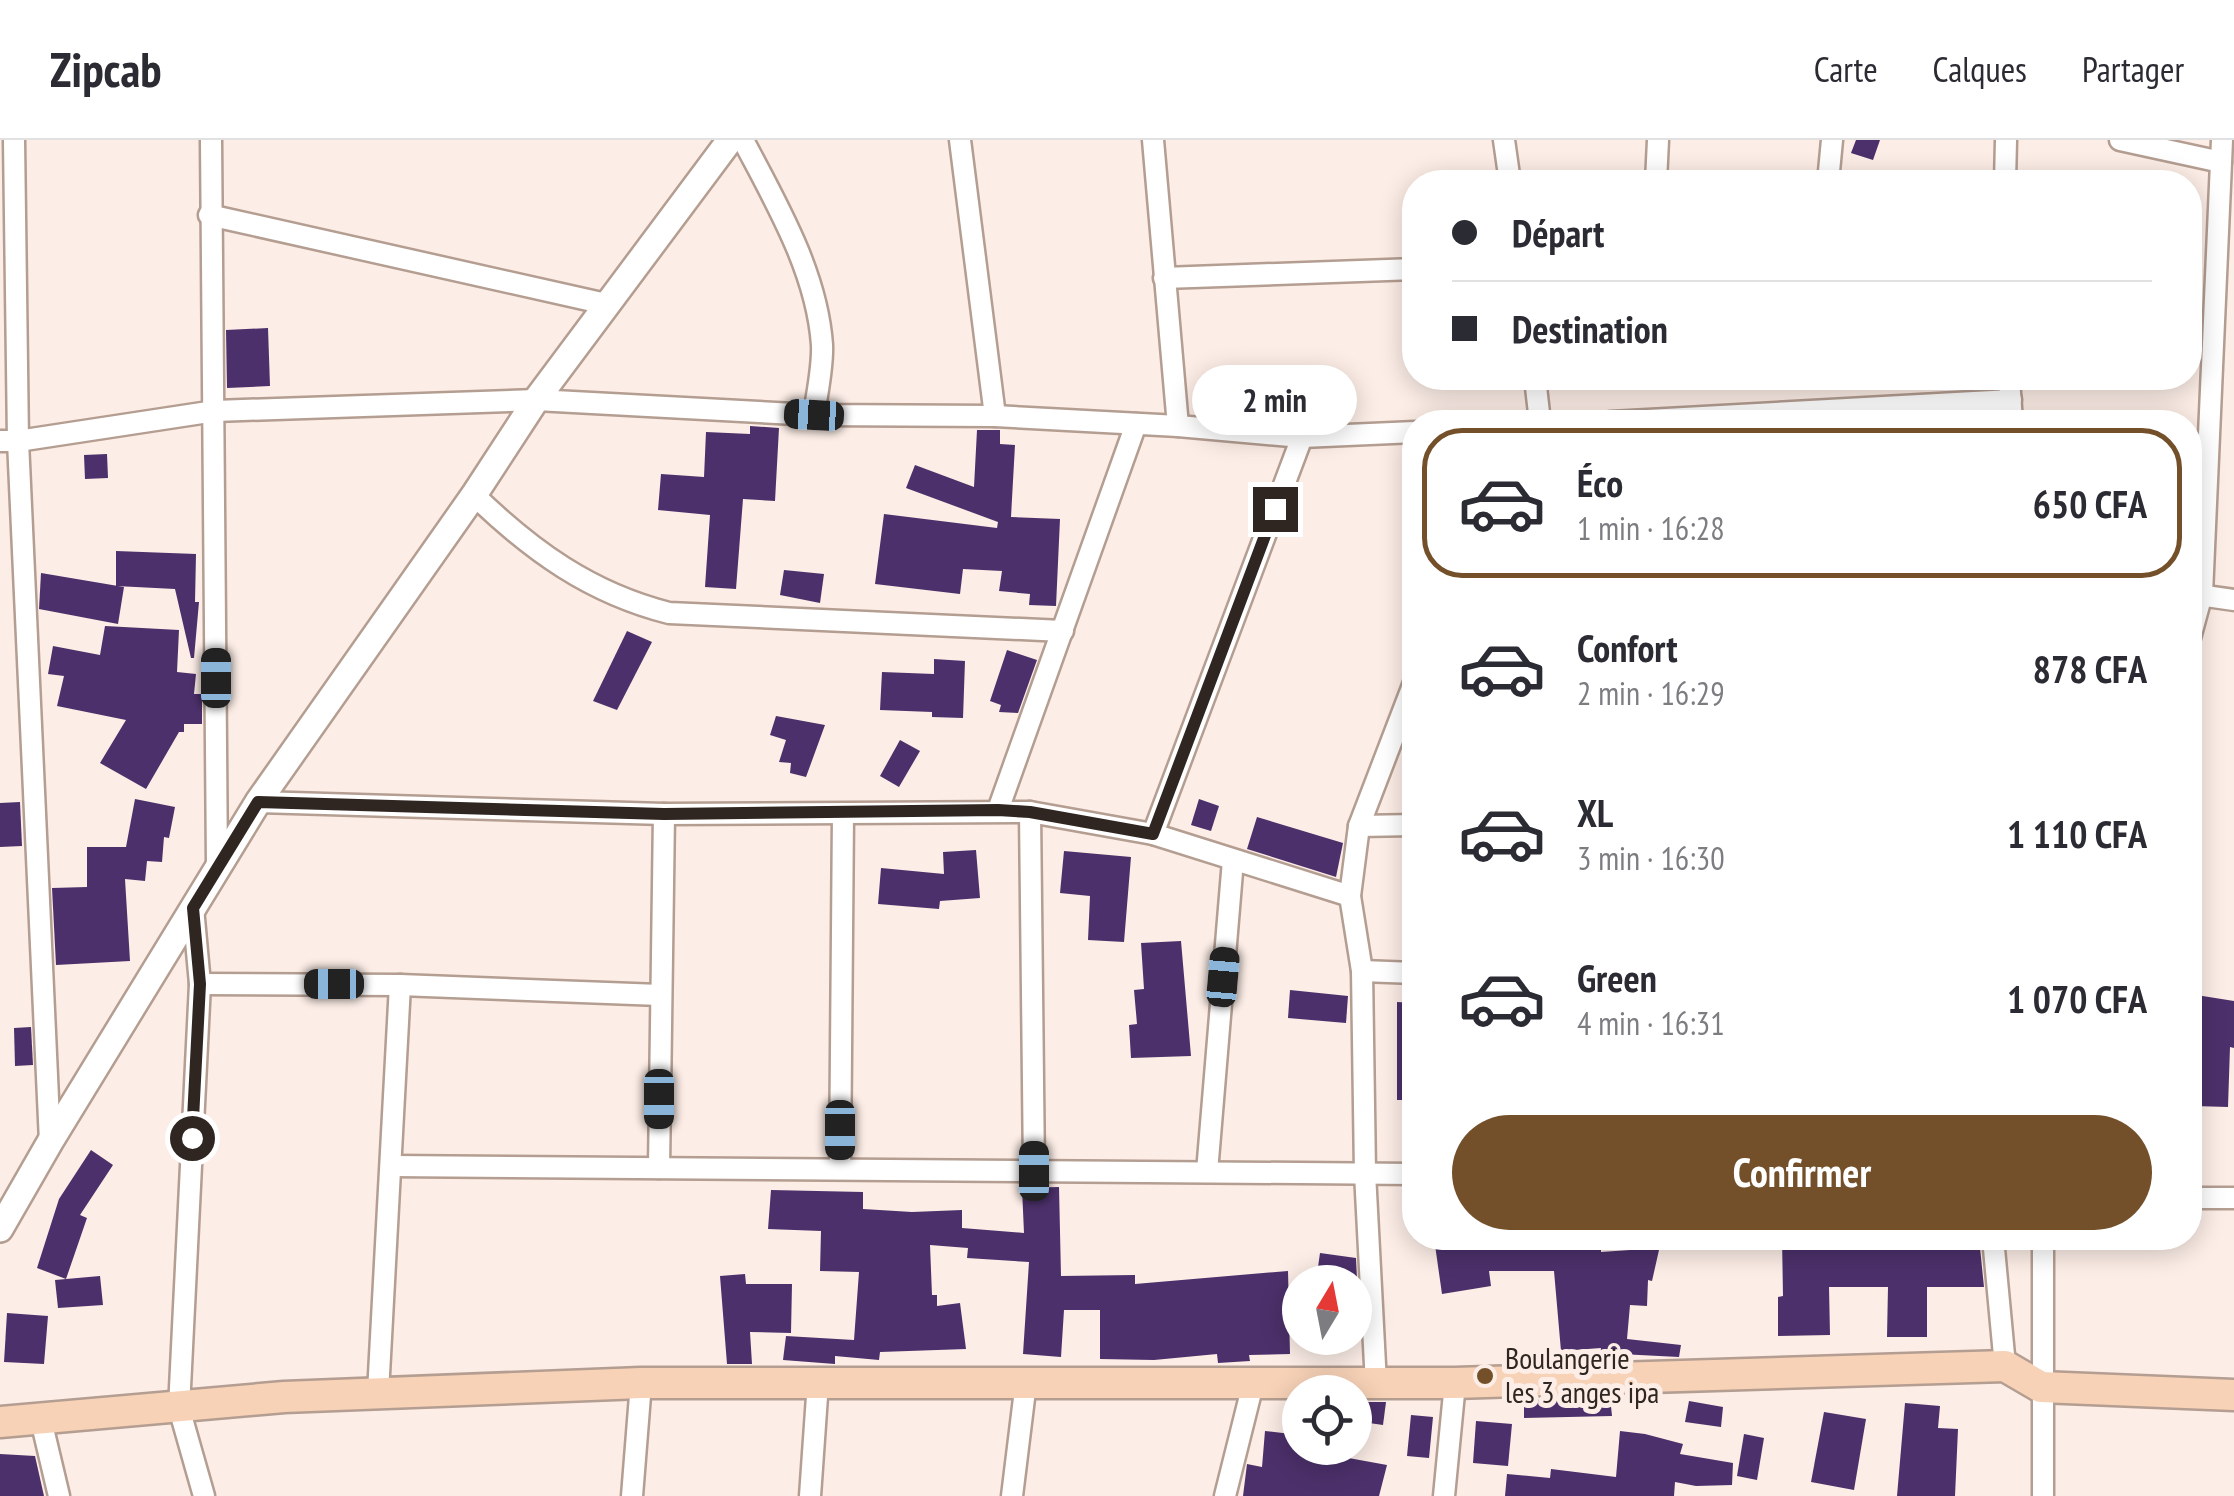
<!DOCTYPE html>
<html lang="fr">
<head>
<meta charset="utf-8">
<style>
  :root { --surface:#fff; --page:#f2f2f3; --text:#2b2b33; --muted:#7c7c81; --line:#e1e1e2; --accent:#74502a }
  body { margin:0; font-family:"PT Sans Narrow",sans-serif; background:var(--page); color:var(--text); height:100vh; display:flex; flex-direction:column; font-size:38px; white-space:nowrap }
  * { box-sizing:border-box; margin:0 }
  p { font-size:32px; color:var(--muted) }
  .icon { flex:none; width:55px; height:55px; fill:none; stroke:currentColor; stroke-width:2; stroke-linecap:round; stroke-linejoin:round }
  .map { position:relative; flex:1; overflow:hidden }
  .panel { position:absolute; left:1402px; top:270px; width:800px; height:840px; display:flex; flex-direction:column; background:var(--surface); border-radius:40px; box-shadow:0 5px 25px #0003 }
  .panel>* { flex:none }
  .top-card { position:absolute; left:1402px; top:30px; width:800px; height:220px; border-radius:40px; box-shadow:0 5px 25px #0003; display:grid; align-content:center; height:220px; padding:0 50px; background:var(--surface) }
  .needle { width:65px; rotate:10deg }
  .controls { position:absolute; left:1282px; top:1125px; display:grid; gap:20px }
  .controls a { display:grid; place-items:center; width:90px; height:90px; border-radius:50%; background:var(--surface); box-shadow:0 5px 25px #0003; font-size:50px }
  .end { position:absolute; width:45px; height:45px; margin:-22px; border:12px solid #2f2622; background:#fff; box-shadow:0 0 0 5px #fff }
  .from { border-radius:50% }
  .bubble { position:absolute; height:70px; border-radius:35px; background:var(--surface); box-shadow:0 5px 25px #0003; font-size:32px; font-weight:600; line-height:70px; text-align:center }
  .car { position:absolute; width:30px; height:60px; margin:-30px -15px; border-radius:12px; box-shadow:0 0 8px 2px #0007; background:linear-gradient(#222 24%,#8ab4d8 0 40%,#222 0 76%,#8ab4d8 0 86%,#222 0) }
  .top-card b { display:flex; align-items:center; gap:35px; height:95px; font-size:38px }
  .top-card b+b { border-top:2px solid var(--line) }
  .top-card i { width:25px; height:25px; background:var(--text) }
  ul { padding:18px 0 0; list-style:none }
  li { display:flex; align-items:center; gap:30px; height:150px; margin:0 20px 15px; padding:0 30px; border:5px solid transparent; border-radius:40px }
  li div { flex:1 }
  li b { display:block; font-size:38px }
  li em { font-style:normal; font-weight:600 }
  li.on { border-color:var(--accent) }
  li>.icon { width:90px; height:90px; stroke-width:1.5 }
  .action { display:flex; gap:20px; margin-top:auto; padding:20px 50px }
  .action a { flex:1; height:115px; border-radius:60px; background:var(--accent); color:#fff; font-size:40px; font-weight:600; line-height:115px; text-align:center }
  header { display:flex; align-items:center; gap:60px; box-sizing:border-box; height:140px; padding:0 50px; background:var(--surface); border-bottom:2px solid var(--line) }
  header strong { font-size:48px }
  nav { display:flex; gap:55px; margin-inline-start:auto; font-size:35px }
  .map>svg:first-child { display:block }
  .building { fill:#4c306b }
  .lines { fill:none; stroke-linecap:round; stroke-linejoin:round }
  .minor-casing { stroke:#b49d91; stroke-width:25 }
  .tertiary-casing { stroke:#b49d91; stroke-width:30 }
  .secondary-casing { stroke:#b49d91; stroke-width:35 }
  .minor { stroke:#fff; stroke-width:20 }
  .tertiary { stroke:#fff; stroke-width:25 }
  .secondary { stroke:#f7d2b7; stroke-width:30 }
  .route { stroke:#2f2622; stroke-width:12 }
  .poi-dot { fill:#74502a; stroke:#fcede6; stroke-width:4 }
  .labels { text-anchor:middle; stroke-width:10; stroke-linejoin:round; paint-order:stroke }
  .poi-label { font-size:30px; fill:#2f2622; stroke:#fcede6; text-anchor:start }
</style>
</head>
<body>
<header>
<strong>Zipcab</strong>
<nav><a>Carte</a><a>Calques</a><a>Partager</a></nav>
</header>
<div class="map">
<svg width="2234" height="1356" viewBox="0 0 2234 1356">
  <rect width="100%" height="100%" fill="#fcede6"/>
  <g class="building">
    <path d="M1856,0H1880L1873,20L1851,13Z"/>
    <path d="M268,188L270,246L227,248L226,190Z"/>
    <path d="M750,286L779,288L775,361L743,359L736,449L705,447L710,375L658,370L661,334L704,337L706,292L750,294Z"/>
    <path d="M977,290H1000V304L1015,305L1011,377L1060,379L1056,466L1029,465L1030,454L999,451L1002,431L963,429L960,454L875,444L884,374L997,388L998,382L906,348L915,325L974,347Z"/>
    <path d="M107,314L108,338L85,339L84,315Z"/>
    <path d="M116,411L196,414L195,462H199L194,518H191L175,449L116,446Z"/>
    <path d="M784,430L824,434L820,463L780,455Z"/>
    <path d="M41,433L124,447L118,484L39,469Z"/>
    <path d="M105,486L179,490L177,532L196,534L194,554H202V584H184V592H179L146,649L100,623L126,580L57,566L64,536L48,534L53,506L100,515Z"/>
    <path d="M627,491L652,502L617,570L593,561Z"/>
    <path d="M1007,510L1037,520L1018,573L999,572L1001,565L990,561Z"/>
    <path d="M934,519L965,521L963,578L932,577V572L880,570L882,532L934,534Z"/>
    <path d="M776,576L825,585L806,637L790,633L791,623L779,622L786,600L770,595Z"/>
    <path d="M900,600L920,611L899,647L880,636Z"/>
    <path d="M135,659L175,667L169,698L164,697L162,722L147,721L145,741L125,739L130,821L56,825L52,748L87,747V707H126Z"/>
    <path d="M1199,659L1219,666L1211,691L1191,685Z"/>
    <path d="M20,662L22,706L0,707V663Z"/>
    <path d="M1257,677L1343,703L1336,737L1247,709Z"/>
    <path d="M976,710L980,758L940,761L939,769L878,764L881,728L944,734L943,712Z"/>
    <path d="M1064,711L1131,717L1124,802L1088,800L1090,756L1060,753Z"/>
    <path d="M1181,801L1191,916L1131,918L1129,885L1137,884L1134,850L1144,849L1141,803Z"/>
    <path d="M1290,850L1348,856L1346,883L1288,878Z"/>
    <path d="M2190,854L2234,861V908L2230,907L2228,967L2194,966L2197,901L2190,900Z"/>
    <path d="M1397,862L1415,863V960H1397Z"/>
    <path d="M31,887L33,925L15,926L14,888Z"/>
    <path d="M91,1010L113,1025L80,1075L87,1078L66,1139L37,1128L59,1059Z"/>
    <path d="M1059,1047L1061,1136L1135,1135V1144L1288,1131L1290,1214L1249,1215L1250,1221L1218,1223L1217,1214L1154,1220L1100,1219V1170H1064L1061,1217L1023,1214L1029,1122L967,1118L968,1108L930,1105L932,1155H937V1166L960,1163L966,1209L880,1212L879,1220L835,1216V1224L783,1220L786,1196L854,1200L859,1132L820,1131L821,1091L768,1089L771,1050L863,1052V1069L912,1072L962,1070V1088L1024,1093L1022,1048Z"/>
    <path d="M1434,1098H1578L1601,1099V1112L1630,1110L1631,1104L1659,1110L1652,1141L1648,1140L1647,1166L1630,1165L1627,1199L1681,1205L1679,1217L1600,1213L1601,1208L1561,1211L1554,1131H1489L1491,1146L1442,1154Z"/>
    <path d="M1782,1098H1979L1984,1147H1927V1197H1887L1888,1147H1829L1830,1195L1778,1196V1157L1783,1156Z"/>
    <path d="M1320,1113L1356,1118L1357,1139L1317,1134Z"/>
    <path d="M745,1134L746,1144H792L791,1193L750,1192L752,1224H727L720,1136Z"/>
    <path d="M100,1136L103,1165L58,1168L55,1140Z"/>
    <path d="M7,1173L48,1176L44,1224L4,1222Z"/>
    <path d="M1610,1257L1612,1276L1524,1278V1260Z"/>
    <path d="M1689,1261L1723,1267L1721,1287L1685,1282Z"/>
    <path d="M1355,1262H1386L1383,1285L1355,1281Z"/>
    <path d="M1905,1263L1940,1266L1938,1288L1958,1289L1955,1356H1897Z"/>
    <path d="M1824,1272L1866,1279L1854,1350L1811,1342Z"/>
    <path d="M1411,1275L1433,1277L1429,1318L1407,1316Z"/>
    <path d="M1476,1281L1512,1284L1508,1326L1473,1323Z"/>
    <path d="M1265,1291L1300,1295V1308H1321V1313L1387,1325L1379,1356H1243L1247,1324L1262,1327Z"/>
    <path d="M1620,1291L1645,1294L1683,1304L1680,1314L1733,1323L1732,1345L1696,1346L1675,1342L1674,1356H1505L1507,1334L1550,1338L1551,1329L1616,1337Z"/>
    <path d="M1744,1294L1764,1298L1757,1340L1737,1336Z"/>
    <path d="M0,1314L35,1316L44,1356H0Z"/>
  </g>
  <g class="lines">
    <defs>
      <g id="minor">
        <path d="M14,0L18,301L50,1002"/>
        <path d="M211,0L217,728"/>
        <path d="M743,0C776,63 817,132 822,205C823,227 817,253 814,275"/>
        <path d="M960,0L995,276"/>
        <path d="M1153,0L1178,286"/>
        <path d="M1504,0L1510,42"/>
        <path d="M2120,0L2221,22"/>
        <path d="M1656,42L1658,0"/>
        <path d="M1828,42L1832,0"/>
        <path d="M2005,42L2006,0"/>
        <path d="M209,75L606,164"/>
        <path d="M1164,138L1415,129"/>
        <path d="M1535,238L1540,282"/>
        <path d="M2009,238L2012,282"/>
        <path d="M1611,282L2011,260"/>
        <path d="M0,301H18L215,271L536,260L814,275L995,276L1178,286L1302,297L1415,292"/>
        <path d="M474,355C532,411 590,453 669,473L1063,491"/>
        <path d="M2192,454L2234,460"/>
        <path d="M2190,498L2202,454L2222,0"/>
        <path d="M258,662L664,674L1030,672L1153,694L1350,756"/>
        <path d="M998,670L1136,284"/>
        <path d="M1030,672L1034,1031"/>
        <path d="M1359,686L1415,685"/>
        <path d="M1153,694L1302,297"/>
        <path d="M193,768L200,844L179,1268L204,1356"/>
        <path d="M1362,831L1415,833"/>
        <path d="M200,844L400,845L660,855"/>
        <path d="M392,1026L1415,1034"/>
        <path d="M659,1028L664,674"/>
        <path d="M840,1029L843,674"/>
        <path d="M1207,1032L1233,720"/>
        <path d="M2190,1058H2234"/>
        <path d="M1993,1098L2005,1226"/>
        <path d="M1376,1244L1365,1033L1362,831L1350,756L1359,686L1415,540"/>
        <path d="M378,1253L400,845"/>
        <path d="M41,1280L59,1356"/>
        <path d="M632,1356L641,1243"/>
        <path d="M810,1356L818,1242"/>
        <path d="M1012,1356L1026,1242"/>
        <path d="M1225,1356L1253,1244"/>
        <path d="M1444,1356L1455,1243"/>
        <path d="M2043,1356V1098"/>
      </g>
      <path id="tertiary" d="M0,1089L50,1002L258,662L474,355L536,260L730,0"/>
      <path id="secondary" d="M0,1282L284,1257L641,1243H1455L2005,1226L2041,1247L2234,1255"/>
    </defs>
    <use href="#minor" class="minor-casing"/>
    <use href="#tertiary" class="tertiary-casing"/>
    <use href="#secondary" class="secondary-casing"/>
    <use href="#minor" class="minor"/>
    <use href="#tertiary" class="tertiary"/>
    <use href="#secondary" class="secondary"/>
  </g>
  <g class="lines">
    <path class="route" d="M192,998L200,844L193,768L258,662L664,674L998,670L1030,672L1153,694L1275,369"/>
  </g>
  <circle class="poi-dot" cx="1485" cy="1236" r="10"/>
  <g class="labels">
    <g class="poi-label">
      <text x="1505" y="1229">Boulangerie<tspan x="1505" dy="34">les 3 anges ipa</tspan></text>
    </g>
  </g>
</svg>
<div class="controls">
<a><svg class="needle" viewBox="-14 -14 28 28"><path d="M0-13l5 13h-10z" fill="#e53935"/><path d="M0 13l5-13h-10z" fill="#7c7c81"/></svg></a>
<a><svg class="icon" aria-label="locate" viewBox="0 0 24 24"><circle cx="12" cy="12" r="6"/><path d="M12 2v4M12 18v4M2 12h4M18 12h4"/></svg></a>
</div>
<i class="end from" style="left:192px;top:998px"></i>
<i class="end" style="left:1275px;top:369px"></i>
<div class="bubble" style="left:1192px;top:225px;width:165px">2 min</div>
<i class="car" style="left:814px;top:275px;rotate:273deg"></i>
<i class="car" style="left:216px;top:538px;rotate:0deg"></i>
<i class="car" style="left:1223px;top:837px;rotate:5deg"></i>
<i class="car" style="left:334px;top:844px;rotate:270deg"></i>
<i class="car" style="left:659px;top:959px;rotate:180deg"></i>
<i class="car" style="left:840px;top:990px;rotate:180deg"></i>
<i class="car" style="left:1034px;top:1031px;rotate:0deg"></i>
<div class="top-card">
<b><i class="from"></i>Départ</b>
<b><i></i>Destination</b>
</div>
<section class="panel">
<ul>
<li class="on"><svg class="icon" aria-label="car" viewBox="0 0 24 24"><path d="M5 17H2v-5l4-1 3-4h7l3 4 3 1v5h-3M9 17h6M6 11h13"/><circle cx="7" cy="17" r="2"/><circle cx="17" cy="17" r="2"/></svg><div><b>Éco</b><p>1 min · 16:28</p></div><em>650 CFA</em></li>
<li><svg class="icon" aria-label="car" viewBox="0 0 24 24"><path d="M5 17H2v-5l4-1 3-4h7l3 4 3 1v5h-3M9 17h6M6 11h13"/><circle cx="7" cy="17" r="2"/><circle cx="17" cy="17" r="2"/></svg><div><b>Confort</b><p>2 min · 16:29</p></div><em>878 CFA</em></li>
<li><svg class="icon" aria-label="car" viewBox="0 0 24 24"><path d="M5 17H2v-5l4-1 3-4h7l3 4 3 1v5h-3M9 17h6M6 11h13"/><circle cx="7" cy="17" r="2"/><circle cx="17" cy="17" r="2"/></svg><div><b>XL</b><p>3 min · 16:30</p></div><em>1 110 CFA</em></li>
<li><svg class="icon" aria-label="car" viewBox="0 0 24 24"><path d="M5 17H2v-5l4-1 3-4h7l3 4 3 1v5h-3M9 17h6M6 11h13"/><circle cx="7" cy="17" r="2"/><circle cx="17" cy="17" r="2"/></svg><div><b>Green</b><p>4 min · 16:31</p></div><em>1 070 CFA</em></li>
</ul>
<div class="action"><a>Confirmer</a></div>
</section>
</div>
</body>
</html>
